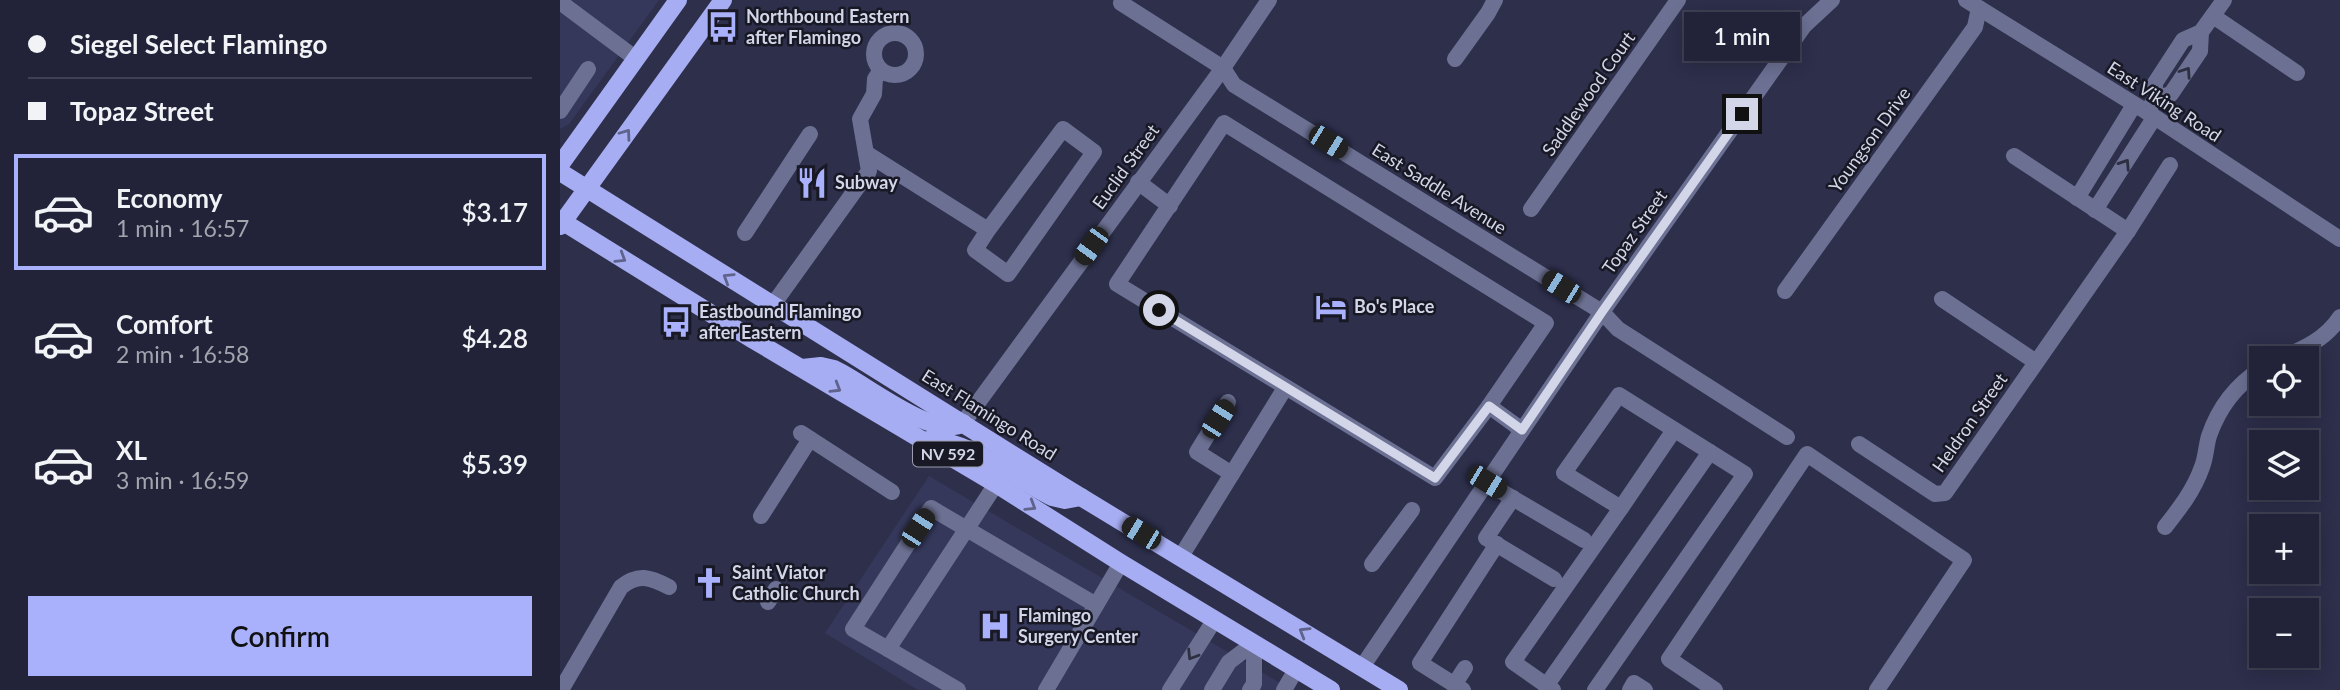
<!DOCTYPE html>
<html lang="en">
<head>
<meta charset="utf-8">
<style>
  :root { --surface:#222338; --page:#2e2f43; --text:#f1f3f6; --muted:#a2a4ae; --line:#3f4053; --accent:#a9b0fc }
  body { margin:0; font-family:Lato,sans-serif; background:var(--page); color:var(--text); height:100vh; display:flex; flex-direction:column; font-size:26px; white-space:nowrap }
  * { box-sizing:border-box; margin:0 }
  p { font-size:23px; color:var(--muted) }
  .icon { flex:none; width:38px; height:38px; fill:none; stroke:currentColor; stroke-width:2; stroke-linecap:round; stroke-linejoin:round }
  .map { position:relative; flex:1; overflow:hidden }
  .panel { display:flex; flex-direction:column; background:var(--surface); width:560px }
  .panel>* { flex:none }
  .guide { display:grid; align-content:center; height:154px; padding:0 28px; background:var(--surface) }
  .fabs { position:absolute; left:1689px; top:346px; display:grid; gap:14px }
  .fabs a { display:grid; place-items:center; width:70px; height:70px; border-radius:0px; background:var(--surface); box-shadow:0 4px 18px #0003,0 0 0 2px var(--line); font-size:35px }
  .end { position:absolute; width:32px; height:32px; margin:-16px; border:9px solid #d3d6e8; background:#111; box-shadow:0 0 0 4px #111 }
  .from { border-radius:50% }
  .bubble { position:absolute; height:49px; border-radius:0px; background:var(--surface); box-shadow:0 4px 18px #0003,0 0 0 2px var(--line); font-size:23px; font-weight:600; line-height:49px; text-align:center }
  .car { position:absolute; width:21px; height:42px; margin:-21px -10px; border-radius:9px; box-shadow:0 0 5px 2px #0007; background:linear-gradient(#222 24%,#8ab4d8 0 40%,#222 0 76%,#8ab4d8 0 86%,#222 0) }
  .guide b { display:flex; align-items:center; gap:24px; height:66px; font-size:26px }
  .guide b+b { border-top:2px solid var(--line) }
  .guide i { width:18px; height:18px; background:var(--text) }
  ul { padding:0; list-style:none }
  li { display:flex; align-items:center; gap:21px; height:116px; margin:0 14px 10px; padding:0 14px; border:4px solid transparent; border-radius:0px }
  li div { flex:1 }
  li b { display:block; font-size:26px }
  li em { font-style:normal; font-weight:600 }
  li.active { border-color:var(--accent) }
  li>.icon { width:63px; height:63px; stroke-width:1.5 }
  .action { display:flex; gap:14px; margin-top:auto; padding:14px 28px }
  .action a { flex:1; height:80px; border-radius:0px; background:var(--accent); color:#111; font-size:28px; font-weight:600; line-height:80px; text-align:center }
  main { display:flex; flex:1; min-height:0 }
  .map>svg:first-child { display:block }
  .built { fill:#35385a }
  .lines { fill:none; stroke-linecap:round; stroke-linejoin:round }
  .minor { stroke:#6c7092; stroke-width:16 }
  .major { stroke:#a6adf2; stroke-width:18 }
  .oneway { stroke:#2d2f40 }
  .oneway2 { stroke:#5f638c }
  .route { stroke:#d3d6e8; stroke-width:9 }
  .labels { text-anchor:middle; stroke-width:5; stroke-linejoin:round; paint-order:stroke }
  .shield { fill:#181925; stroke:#9b9dae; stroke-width:2 }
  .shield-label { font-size:16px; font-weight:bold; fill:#d3d6e8 }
  .poi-label { font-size:18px; font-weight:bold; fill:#d3d6e8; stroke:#181925; text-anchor:start }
  .street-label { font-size:18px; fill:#d3d6e8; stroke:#181925 }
</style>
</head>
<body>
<main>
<section class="panel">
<div class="guide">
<b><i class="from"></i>Siegel Select Flamingo</b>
<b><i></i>Topaz Street</b>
</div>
<ul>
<li class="active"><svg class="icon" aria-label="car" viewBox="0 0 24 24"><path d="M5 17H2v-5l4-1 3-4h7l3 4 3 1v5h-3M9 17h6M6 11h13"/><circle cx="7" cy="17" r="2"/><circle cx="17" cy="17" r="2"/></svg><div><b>Economy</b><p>1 min · 16:57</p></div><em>$3.17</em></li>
<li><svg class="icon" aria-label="car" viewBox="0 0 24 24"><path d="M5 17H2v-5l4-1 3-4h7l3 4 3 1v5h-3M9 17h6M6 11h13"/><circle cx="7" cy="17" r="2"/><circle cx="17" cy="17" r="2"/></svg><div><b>Comfort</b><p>2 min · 16:58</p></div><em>$4.28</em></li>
<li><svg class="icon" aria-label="car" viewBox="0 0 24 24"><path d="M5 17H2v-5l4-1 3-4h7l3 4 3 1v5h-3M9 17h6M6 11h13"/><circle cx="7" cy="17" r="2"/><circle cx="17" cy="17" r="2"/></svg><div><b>XL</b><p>3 min · 16:59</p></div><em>$5.39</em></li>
</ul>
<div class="action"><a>Confirm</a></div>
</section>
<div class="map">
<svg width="1780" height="690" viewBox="0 0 1780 690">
  <rect width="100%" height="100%" fill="#2d2f4b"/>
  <g class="built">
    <path d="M0,0H99L9,124L0,129Z"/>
    <path d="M369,476L683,661L732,690H358L265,633Z"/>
  </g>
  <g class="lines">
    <g class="minor">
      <path d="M1406,0L1587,112L1780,239"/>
      <path d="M0,2L75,58"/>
      <path d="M561,3L663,68L674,85L1042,312L1058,329L1227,437"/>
      <path d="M1653,16L1737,73"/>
      <circle cx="335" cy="54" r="21"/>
      <path d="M895,59L928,13L935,0"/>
      <path d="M1595,99L1611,94L1640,51L1641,32"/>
      <path d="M0,111L28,69"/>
      <path d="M1587,112L1595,99V83L1623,40L1641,32L1664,0"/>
      <path d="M664,123L986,323L929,406L875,478L557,284Z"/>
      <path d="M306,153L428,230L415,250L448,274L534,152L503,129L428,230"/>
      <path d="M1454,156L1568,231"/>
      <path d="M578,182L610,206"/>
      <path d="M1517,198L1574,105"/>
      <path d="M971,209L1118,0"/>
      <path d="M1535,210L1594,118"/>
      <path d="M185,233L250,134"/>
      <path d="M1225,291L1415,27L1419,8"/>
      <path d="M1382,299L1476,362"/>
      <path d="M212,306L309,171L300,119L314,94L315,79L321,70"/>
      <path d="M1719,359C1743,349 1766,339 1780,317"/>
      <path d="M668,402L637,452L672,474"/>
      <path d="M929,406L962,430"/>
      <path d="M403,423L663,68L709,0"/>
      <path d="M241,433L332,492"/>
      <path d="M1299,444L1375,494L1385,493L1568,231L1610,165"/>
      <path d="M927,483L1024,540"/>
      <path d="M953,498L926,538L994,579"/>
      <path d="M1061,508L1114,430"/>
      <path d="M201,516L250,439"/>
      <path d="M1605,527C1620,508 1634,490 1642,467C1646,457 1646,446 1649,436C1659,407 1676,385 1701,369"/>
      <path d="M620,558L725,388"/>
      <path d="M812,564L852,510"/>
      <path d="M208,602L216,589"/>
      <path d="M328,649L293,629L371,508L536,605"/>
      <path d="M802,667L1042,312L1244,26L1272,0"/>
      <path d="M894,685L905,668"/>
      <path d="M986,686L1150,452"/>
      <path d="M1,690L61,587C78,573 90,577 109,587"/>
      <path d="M398,690L328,649L436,484"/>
      <path d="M486,690L561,563"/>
      <path d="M610,690L655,619"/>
      <path d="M652,690L669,662L694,643"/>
      <path d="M690,690L694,684V643"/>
      <path d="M724,690L737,668"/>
      <path d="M903,690L860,663L937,544"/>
      <path d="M993,690L953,662L1061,508L1004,473L1059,395L1185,474L1035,690"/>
      <path d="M1070,690L1074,683L1085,690"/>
      <path d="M1155,690L1109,659L1247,454L1404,560L1317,690"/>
    </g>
    <g class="major">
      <path d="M0,165L118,0"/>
      <path d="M0,172L506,488L839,690"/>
      <path d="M0,220L192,339L436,484L561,563L771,690"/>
      <path d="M0,226L163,0"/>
      <path d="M242,368L261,366L274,369C303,382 374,441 403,423"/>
      <path d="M368,440C406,438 457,480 492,497L505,500L521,497"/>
    </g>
  </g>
  <defs><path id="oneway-chevron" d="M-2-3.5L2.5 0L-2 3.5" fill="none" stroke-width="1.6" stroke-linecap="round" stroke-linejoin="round" transform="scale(1.75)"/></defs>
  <g class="oneway">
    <use href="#oneway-chevron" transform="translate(1626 72) rotate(-56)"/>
    <use href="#oneway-chevron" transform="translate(1565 164) rotate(-57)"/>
    <use href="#oneway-chevron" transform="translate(632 655) rotate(122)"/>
  </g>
  <g class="oneway2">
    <use href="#oneway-chevron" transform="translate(66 134) rotate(-54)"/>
    <use href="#oneway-chevron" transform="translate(61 258) rotate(32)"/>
    <use href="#oneway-chevron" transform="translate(168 278) rotate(-148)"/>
    <use href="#oneway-chevron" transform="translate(276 388) rotate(31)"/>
    <use href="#oneway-chevron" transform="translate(471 506) rotate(32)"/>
    <use href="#oneway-chevron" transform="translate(744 632) rotate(-149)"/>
  </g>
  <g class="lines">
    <path class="route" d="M599,310L875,478L929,406L962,430L1042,312L1182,114"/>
  </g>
  <defs>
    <symbol id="bus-bare" viewBox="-9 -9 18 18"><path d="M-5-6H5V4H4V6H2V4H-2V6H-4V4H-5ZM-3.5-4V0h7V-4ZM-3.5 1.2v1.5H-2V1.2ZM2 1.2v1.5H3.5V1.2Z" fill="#a9b0fc" stroke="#181925" stroke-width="2.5" paint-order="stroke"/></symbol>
    <symbol id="restaurant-bare" viewBox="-9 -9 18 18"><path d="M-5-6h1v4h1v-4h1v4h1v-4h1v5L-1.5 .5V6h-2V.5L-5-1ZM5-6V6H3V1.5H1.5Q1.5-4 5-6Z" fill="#a9b0fc" stroke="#181925" stroke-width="2.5" paint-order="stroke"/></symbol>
    <symbol id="hotel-bare" viewBox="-9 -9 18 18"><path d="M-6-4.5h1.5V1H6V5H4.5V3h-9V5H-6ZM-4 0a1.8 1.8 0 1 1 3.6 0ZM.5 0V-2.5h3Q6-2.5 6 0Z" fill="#a9b0fc" stroke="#181925" stroke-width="2.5" paint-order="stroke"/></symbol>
    <symbol id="church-bare" viewBox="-9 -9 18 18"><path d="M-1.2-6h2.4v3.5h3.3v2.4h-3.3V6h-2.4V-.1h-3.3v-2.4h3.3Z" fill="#a9b0fc" stroke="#181925" stroke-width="2.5" paint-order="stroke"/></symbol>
    <symbol id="hospital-bare" viewBox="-9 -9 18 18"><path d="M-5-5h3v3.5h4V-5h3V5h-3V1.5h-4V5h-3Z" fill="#a9b0fc" stroke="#181925" stroke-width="2.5" paint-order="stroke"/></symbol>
  </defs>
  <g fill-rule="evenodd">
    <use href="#bus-bare" x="141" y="5" width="44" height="44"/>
    <use href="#restaurant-bare" x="230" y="161" width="44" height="44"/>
    <use href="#hotel-bare" x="749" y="285" width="44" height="44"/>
    <use href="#bus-bare" x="94" y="300" width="44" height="44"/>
    <use href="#church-bare" x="127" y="561" width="44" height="44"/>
    <use href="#hospital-bare" x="413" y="604" width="44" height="44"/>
  </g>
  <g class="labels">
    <rect class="shield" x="353" y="441.5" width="70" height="25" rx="5"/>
    <g class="shield-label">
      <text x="388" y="460">NV 592</text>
    </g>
    <g class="poi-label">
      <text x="186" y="23">Northbound Eastern<tspan x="186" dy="21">after Flamingo</tspan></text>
      <text x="275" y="189">Subway</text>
      <text x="794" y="313">Bo's Place</text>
      <text x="139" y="318">Eastbound Flamingo<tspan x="139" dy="21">after Eastern</tspan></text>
      <text x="172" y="579">Saint Viator<tspan x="172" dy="21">Catholic Church</tspan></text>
      <text x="458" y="622">Flamingo<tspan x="458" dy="21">Surgery Center</tspan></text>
    </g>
    <g class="street-label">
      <text transform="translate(1029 94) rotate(-55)" y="6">Saddlewood Court</text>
      <text transform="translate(1604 102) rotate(33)" y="6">East Viking Road</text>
      <text transform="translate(1310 140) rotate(-54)" y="6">Youngson Drive</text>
      <text transform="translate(566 167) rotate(-54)" y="6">Euclid Street</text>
      <text transform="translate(879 189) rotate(32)" y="6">East Saddle Avenue</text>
      <text transform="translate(1075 232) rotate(-55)" y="6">Topaz Street</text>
      <text transform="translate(429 415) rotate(32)" y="6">East Flamingo Road</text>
      <text transform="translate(1410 423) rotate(-55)" y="6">Heldron Street</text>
    </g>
  </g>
</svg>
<div class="fabs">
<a><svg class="icon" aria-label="locate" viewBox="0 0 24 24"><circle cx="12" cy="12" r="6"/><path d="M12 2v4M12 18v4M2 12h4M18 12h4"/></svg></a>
<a><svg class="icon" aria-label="layers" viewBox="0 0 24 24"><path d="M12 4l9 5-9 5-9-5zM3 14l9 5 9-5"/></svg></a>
<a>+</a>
<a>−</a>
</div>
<i class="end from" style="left:599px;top:310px"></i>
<i class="end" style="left:1182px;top:114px"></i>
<div class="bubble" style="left:1124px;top:12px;width:116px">1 min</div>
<i class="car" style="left:768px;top:142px;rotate:122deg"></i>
<i class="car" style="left:531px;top:246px;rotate:216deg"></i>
<i class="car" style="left:1001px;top:287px;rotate:302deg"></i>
<i class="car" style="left:658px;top:419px;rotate:32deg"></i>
<i class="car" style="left:927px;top:482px;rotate:121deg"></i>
<i class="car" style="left:358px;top:528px;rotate:33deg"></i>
<i class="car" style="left:581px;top:533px;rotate:301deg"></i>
</div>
</main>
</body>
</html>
